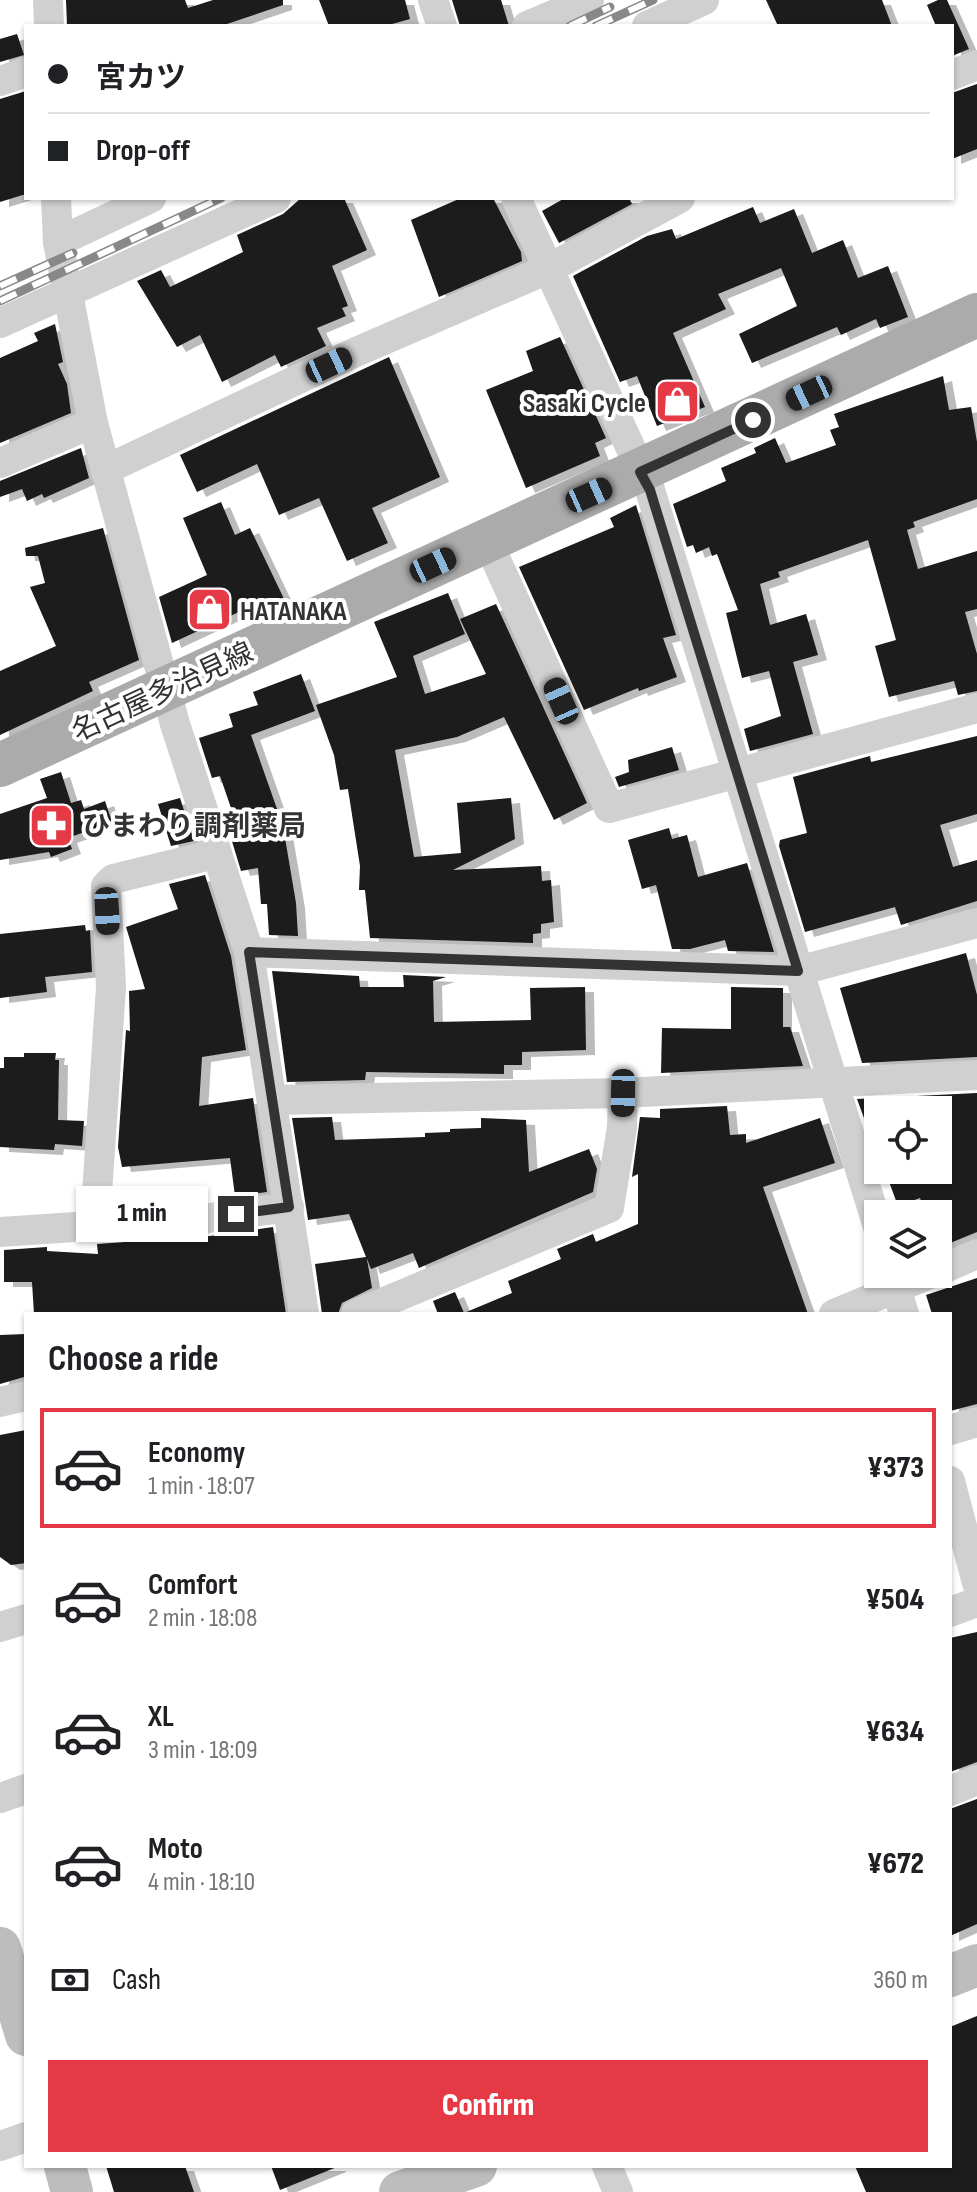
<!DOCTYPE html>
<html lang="en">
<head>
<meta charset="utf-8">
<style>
  :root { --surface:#fff; --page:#f6f6f6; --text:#202124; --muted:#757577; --line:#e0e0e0; --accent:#e63946 }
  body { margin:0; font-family:"Sofia Sans Condensed","Noto Sans JP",sans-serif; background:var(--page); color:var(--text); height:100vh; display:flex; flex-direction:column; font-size:30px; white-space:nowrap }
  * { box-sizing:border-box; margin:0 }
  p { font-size:26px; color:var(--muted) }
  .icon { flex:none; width:44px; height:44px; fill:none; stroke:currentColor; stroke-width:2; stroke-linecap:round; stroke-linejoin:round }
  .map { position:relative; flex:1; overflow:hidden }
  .drawer { position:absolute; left:24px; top:1312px; width:928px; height:856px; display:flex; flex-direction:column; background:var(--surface); border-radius:0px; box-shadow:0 2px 6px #0004 }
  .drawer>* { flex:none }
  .banner { position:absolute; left:24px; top:24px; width:930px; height:176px; border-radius:0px; box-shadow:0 2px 6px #0004; display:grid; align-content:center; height:176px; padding:0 24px; background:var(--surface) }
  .controls { position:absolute; left:864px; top:1096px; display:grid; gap:16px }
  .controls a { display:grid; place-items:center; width:88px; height:88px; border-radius:0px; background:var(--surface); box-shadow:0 2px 6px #0004; font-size:40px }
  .end { position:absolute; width:36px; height:36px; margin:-18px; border:10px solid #333; background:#fff; box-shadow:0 0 0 4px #fff }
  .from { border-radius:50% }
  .bubble { position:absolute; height:56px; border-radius:0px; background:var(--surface); box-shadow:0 2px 6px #0004; font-size:26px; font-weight:800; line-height:56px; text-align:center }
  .car { position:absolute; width:24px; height:48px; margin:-24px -12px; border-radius:10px; box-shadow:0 0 6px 2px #0007; background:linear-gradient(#222 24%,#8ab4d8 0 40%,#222 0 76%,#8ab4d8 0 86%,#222 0) }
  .banner b { display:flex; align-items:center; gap:28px; height:76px; font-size:30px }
  .banner b+b { border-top:2px solid var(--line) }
  .banner i { width:20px; height:20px; background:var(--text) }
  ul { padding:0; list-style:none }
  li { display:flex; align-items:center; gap:24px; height:120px; margin:0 16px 12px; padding:0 8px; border:4px solid transparent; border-radius:0px }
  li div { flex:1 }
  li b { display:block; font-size:30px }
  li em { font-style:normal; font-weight:800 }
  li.current { border-color:var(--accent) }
  li>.icon { width:72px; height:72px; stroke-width:1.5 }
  h2 { padding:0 24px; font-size:36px; line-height:96px }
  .pay { display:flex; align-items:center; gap:20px; height:88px; padding:0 24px; font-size:30px }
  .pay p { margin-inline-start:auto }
  .action { display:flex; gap:16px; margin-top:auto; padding:16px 24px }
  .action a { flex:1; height:92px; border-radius:0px; background:var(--accent); color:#fff; font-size:32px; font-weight:800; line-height:92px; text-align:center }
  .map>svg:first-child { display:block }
  .building { fill:#1a1a1a; filter:url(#shadow) }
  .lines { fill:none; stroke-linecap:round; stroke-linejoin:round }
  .street { stroke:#d0d0d0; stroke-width:30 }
  .secondary { stroke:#bdbdbd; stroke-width:42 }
  .primary { stroke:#ababab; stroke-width:44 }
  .rail-casing { stroke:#888; stroke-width:9 }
  .rail { stroke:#fff; stroke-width:6; stroke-dasharray:18; stroke-linecap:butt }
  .route { stroke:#333; stroke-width:10 }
  .labels { text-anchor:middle; stroke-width:8; stroke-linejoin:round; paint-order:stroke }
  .poi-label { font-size:28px; font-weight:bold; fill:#333; stroke:#fff; text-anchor:start }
  .street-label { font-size:28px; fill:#333; stroke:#fff }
</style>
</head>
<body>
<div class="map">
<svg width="977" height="2192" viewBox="0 0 977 2192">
  <defs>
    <filter id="shadow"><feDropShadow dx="9" dy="5" stdDeviation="0" flood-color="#0004"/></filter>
  </defs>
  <rect width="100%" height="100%" fill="#fff"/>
  <g class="building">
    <path d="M66,0H185L188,8L213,0H283V5L221,26H67Z"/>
    <path d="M319,0H405L410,19L385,26H329Z"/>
    <path d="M452,0H501L509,26H460Z"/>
    <path d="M766,0H882L892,26H778Z"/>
    <path d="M938,0H947L969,49L952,56V26H936L927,5Z"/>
    <path d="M17,34L24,55L0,62V39Z"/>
    <path d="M977,84V149L952,159V93Z"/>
    <path d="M26,91V194L0,202V99Z"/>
    <path d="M301,198H344L367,250L332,266L348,306L342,308L346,316L317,328L326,346L281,367L275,355L222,382L200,335L177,347L137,281L161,270L170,287L243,252L237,235L283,214Z"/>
    <path d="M461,198H493L521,252L522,261L439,297L411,220Z"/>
    <path d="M565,198H629L632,204L559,243L542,211Z"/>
    <path d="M753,207L760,223L794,209L812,253L843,240L858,278L888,266L908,317L880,328L876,319L841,335L837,327L752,363L739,334L797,306L781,268L718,294L726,309L673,333L705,407L657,426L637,376L620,382L573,276L647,236L672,229L676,239Z"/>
    <path d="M55,324L63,362L58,364L67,384L71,413L0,443V358L38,341L34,333Z"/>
    <path d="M560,337L606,438L595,443L600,456L526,488L486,390L533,371L526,351Z"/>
    <path d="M389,357L440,477L372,508L388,543L347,561L319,498L279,515L257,464L197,492L180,455Z"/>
    <path d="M943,376L949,410L971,407L977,442V499L913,522L915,527L907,530L918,569L977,551V609L965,612L977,654V691L958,695L954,681L889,697L875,646L896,640L868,540L778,572L780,577L760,584L770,625L806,614L818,655L793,662L813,734L750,751L744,729L781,716L769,671L742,678L726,613L738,610L717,554L712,556L709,547L696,553L693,545L687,547L673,504L726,481L721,468L756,453L754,448L775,438L786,463L836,445L830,430L839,427L834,414Z"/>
    <path d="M81,448L89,478L44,498L42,494L27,501L22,489L0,497V481Z"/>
    <path d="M221,502L235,535L250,528L286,603L259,615L254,605L172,643L159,597L207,575L183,518Z"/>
    <path d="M636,505L676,635L663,638L677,677L639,691L638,688L584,710L519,567L614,527L610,518Z"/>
    <path d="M103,528L139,660L89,682L93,691L0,735V671L56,646L30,587L45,583L38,556H26L25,548Z"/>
    <path d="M448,593L465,634L413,656L425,694L486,674L460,619L496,604L587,803L554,820L504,717L457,737L395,750L414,857L461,853L457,803L511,798L515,839L453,870L541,866L542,881L551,880L554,922L541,924V933L533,934V943L370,938L365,890H359L360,866L348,789L340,790L334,755L316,705L397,677L374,622Z"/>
    <path d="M301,674L315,711L251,735L283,826L296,903L298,936L269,935L267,904H261L258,868L241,871L231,838L241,837L220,776L212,778L199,738L233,727L229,714L258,705L253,692Z"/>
    <path d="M977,736V814L940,825L953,867L977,860V901L901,925L895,907L805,932L779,846L780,840L807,833L793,777L870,756L871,762Z"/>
    <path d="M672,747L679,770L619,787L615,777L629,772L628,760Z"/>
    <path d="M61,772L71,803L81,800L84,809L105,801L112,822L68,838L72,849L51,857L49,852L0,860V814L47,798L40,779Z"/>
    <path d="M180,798L194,841L171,846L158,804Z"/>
    <path d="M669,828L672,839L687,835L698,877L747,863L774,952L728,951L725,940L690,949H672L656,885L642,889L628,840Z"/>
    <path d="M205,875L231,956L246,1050L202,1057L199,1106L253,1098L267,1192L235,1196L230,1158L122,1167L118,1147L126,1030L130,1031L129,991L145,989L126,927L178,909L169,884Z"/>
    <path d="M85,925L86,931L90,930L92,972L45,977L47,992L0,998V934Z"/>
    <path d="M966,953L977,995V1057L862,1063L840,988Z"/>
    <path d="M272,971L359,976L360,987H404L403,975L446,977L433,981L434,1022L531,1020L530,988L585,987L586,1050L522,1052V1065H504V1074L366,1072L365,1080L287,1082Z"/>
    <path d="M731,987L783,988V1027H790L803,1066L661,1073L662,1028L731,1029Z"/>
    <path d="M24,1053H56L55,1060H59L58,1120L84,1121L82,1146L55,1144L54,1150L0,1147V1068H4V1057H24Z"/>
    <path d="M977,1093V1232L938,1248V1214H926L920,1198L898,1206L888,1179L893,1177L890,1170H938V1110H921L919,1102L899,1110H878V1156L857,1099Z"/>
    <path d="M727,1106L730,1135L746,1134V1143L820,1118L835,1163L763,1187L808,1314H438L433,1301L455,1292L464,1313L512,1293L508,1281L561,1259L557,1249L593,1234L596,1242L638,1224V1174L632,1177L640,1117L660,1118V1109Z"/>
    <path d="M332,1117L335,1140L425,1137V1133L450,1132V1129L481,1128V1118L526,1120L529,1172L589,1149L597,1169L593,1192L419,1268L413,1253L371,1269L367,1259L372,1288L342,1303L338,1314H322L315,1264L366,1257L349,1214L308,1220L292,1118Z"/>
    <path d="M273,1227L286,1314H34L32,1282H4V1250L47,1247V1251L98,1254L97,1244L210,1236Z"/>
    <path d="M977,1278V1404L950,1411V1314H932L926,1295Z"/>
    <path d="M26,1334L24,1377L0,1384V1335Z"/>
    <path d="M26,1430V1563L11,1565L0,1557V1435Z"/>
    <path d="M977,1632V1762L950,1772V1638Z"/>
    <path d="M977,1799V1924L950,1936V1809Z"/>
    <path d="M977,2016V2192H866L855,2166H950V2027Z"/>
    <path d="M106,2166H185L194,2192H114Z"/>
    <path d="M271,2166H337V2167L280,2190Z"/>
  </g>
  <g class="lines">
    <g class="street">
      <path d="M48,0L49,26"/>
      <path d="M433,0L442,26"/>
      <path d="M527,26L589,0"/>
      <path d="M647,26L704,0"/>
      <path d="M952,75L977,65"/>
      <path d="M0,81L26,72"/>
      <path d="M56,198L58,242L93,423L175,724L249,952L304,1314"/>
      <path d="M516,198L650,490L878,1227"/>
      <path d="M58,242L151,198"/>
      <path d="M0,323L276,198"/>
      <path d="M0,463L93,423"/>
      <path d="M105,470L356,352L548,269L680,198"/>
      <path d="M487,540L609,808L977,708"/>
      <path d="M249,952L798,971L977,923"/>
      <path d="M274,1100L623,1093L977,1075"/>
      <path d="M95,1223L111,987L106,886L113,879L215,854"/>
      <path d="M0,1232L209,1218L289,1207"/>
      <path d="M938,1271L977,1254"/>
      <path d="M892,1274L904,1314"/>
      <path d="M356,1314L609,1208L622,1127L623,1093"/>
      <path d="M834,1314L930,1274"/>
      <path d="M0,1402L26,1396"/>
      <path d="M950,1430L977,1422"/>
      <path d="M950,1481L977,1583"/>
      <path d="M950,1612L977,1602"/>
      <path d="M0,1627L26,1619"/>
      <path d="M950,1791L977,1780"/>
      <path d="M0,1798L26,1789"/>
      <path d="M0,2146L26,2137"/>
      <path d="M607,2166L618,2192"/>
    </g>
    <g class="secondary">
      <path d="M0,1948L26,2035"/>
      <path d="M950,1976L977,1965"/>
      <path d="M65,2166L72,2192"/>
      <path d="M400,2192L476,2166"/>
    </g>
    <path class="primary" d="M0,765L977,315"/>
    <defs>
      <g id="rail">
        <path d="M570,26L610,7"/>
        <path d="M596,26L653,0"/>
        <path d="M0,286L73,253"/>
        <path d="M0,301L221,198"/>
      </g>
    </defs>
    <use href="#rail" class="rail-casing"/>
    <use href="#rail" class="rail"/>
  </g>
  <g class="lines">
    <path class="route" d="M236,1214L289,1207L249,952L798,971L650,490L640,472L753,420"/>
  </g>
  <defs>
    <symbol id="shop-square" viewBox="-11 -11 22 22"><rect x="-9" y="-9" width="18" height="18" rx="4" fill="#e63946" stroke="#fff"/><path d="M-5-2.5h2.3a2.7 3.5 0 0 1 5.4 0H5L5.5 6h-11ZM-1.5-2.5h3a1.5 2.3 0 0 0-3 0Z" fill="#fff"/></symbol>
    <symbol id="pharmacy-square" viewBox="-11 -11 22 22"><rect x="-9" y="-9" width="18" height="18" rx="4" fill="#e63946" stroke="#fff"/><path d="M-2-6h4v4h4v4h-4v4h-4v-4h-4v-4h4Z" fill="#fff"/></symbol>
  </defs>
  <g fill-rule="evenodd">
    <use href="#shop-square" x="652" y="376" width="51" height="51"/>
    <use href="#shop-square" x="184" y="584" width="51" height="51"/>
    <use href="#pharmacy-square" x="26" y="800" width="51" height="51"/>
  </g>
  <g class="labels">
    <g class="poi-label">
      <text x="646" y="412" text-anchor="end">Sasaki Cycle</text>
      <text x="240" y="620">HATANAKA</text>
      <text x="82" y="835">ひまわり調剤薬局</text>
    </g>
    <g class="street-label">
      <text transform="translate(162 691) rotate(-25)" y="10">名古屋多治見線</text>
    </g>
  </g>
</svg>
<div class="controls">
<a><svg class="icon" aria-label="locate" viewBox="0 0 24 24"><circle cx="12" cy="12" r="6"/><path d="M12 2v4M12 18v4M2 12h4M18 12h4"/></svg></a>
<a><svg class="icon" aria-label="layers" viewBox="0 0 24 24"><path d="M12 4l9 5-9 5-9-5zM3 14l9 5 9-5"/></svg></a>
</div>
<i class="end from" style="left:753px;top:420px"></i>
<i class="end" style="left:236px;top:1214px"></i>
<div class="bubble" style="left:76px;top:1186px;width:132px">1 min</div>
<i class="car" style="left:329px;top:365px;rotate:65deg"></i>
<i class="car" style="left:809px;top:393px;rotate:245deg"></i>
<i class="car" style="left:589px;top:495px;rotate:66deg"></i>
<i class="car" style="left:433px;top:565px;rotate:65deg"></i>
<i class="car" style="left:561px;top:701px;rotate:336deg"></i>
<i class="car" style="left:107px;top:911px;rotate:177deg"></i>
<i class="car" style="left:623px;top:1093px;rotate:181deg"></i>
<div class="banner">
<b><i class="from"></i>宮カツ</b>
<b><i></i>Drop-off</b>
</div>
<section class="drawer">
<h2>Choose a ride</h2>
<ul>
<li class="current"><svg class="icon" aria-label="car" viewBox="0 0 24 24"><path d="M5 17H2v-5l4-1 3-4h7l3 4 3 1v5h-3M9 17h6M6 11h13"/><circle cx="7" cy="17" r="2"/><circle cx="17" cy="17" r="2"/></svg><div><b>Economy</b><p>1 min · 18:07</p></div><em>¥373</em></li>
<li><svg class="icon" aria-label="car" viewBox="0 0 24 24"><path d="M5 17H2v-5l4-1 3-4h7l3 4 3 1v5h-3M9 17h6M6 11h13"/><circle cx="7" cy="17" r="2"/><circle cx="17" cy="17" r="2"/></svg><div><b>Comfort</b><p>2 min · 18:08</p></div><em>¥504</em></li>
<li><svg class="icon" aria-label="car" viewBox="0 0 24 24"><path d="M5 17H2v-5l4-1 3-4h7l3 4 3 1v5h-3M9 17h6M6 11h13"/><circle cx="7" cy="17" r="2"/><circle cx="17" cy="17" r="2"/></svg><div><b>XL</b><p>3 min · 18:09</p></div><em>¥634</em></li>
<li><svg class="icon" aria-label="car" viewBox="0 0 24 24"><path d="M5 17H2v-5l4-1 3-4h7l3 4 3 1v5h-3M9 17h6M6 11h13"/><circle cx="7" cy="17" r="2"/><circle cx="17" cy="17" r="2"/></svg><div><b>Moto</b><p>4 min · 18:10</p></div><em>¥672</em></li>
</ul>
<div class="pay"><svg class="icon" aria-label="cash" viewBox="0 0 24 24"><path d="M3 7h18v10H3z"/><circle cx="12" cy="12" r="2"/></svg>Cash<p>360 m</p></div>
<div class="action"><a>Confirm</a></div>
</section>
</div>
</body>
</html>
